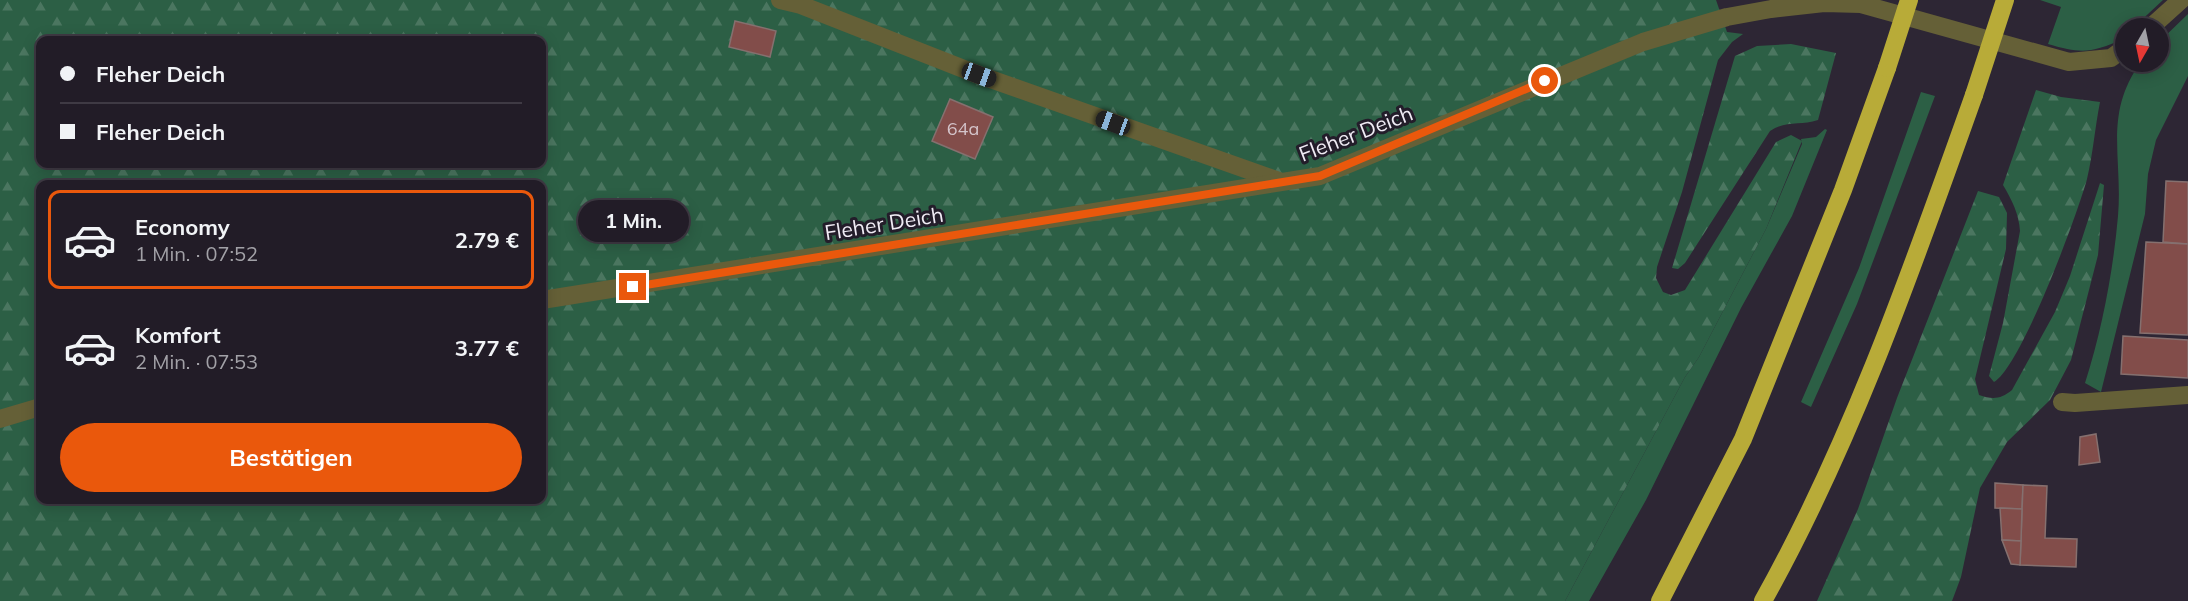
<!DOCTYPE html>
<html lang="de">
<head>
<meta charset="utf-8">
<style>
  :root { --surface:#221c27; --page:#2e2933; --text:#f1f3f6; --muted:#a2a1a7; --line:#3f3a44; --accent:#ea580c }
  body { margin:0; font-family:Mulish,sans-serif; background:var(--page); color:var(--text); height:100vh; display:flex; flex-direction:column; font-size:22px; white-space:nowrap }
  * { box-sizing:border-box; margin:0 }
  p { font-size:20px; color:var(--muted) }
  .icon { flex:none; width:33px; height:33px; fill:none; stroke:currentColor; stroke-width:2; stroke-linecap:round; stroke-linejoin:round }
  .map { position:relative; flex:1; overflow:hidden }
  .side { position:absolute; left:36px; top:180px; width:510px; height:324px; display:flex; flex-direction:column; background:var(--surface); border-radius:12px; box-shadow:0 3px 15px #0003,0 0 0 2px var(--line) }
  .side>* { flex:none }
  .guide { position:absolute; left:36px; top:36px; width:510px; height:132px; border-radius:12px; box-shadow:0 3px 15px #0003,0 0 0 2px var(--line); display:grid; align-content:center; height:132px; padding:0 24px; background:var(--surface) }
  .needle { width:39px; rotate:189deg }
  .tools { position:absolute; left:2115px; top:18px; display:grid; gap:12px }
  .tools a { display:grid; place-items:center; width:54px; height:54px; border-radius:50%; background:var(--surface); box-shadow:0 3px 15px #0003,0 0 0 2px var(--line); font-size:30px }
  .end { position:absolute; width:27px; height:27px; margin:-14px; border:8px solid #ea580c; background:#fff; box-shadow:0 0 0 3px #fff }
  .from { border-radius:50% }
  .bubble { position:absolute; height:42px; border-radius:21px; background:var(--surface); box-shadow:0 3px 15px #0003,0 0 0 2px var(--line); font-size:20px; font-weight:700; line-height:42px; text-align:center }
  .car { position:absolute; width:18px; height:36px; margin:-18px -9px; border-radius:8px; box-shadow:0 0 4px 2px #0007; background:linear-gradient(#222 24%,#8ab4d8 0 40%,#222 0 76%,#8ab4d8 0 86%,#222 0) }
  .guide b { display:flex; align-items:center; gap:21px; height:57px; font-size:22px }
  .guide b+b { border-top:2px solid var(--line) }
  .guide i { width:15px; height:15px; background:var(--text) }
  ul { padding:10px 0 0; list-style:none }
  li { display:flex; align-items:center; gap:18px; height:99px; margin:0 12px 9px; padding:0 12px; border:3px solid transparent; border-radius:12px }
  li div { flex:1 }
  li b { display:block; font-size:22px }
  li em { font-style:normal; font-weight:700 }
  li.active { border-color:var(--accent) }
  li>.icon { width:54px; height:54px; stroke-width:1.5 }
  .cta { display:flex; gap:12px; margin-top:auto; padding:12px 24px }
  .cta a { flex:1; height:69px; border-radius:36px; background:var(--accent); color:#fff; font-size:24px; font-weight:700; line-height:69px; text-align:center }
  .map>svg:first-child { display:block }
  .grass { fill:#2c5f45 }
  .forest { fill:url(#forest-firs); fill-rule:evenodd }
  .building { fill:#824d4a; stroke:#85706f; stroke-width:1.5 }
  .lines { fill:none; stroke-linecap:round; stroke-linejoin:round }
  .minor { stroke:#656037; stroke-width:18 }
  .highway { stroke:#b8ab38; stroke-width:18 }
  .highway-bridge { stroke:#b8ab38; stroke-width:18 }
  .route { stroke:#ea580c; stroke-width:8 }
  .labels { text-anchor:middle; stroke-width:6; stroke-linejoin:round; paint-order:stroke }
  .number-label { font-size:18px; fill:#d4c4ca }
  .street-label { font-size:21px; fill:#f0ecf5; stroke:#231d2a }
</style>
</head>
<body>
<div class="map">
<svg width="2188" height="601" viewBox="0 0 2188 601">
  <defs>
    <pattern id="forest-firs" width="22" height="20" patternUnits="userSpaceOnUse" patternTransform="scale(1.5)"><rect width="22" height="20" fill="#2c5f45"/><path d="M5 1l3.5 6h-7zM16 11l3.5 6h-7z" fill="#4b7660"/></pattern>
  </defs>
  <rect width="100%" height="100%" fill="#2d2634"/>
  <g class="grass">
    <path d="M2040,0H2163L2133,28H2126L2123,39C2091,53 2082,54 2048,44L2061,7Z"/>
    <path d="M2188,14V76L2156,140L2148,174L2145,214L2101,392L2085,383C2102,330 2113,272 2118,216C2123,157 2103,114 2141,62H2158L2159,42Z"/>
    <path d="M1921,92L1935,96L1857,304L1811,407L1801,402L1859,268Z"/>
    <path d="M1825,129L1827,130L1792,216L1741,308L1646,500L1589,601H1565L1685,377L1699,357L1766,229L1802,144L1801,139L1816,137Z"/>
  </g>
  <g class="forest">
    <path d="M0,0H1716L1727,32L1743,34L1732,42L1718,60L1682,192L1657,267L1656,278L1663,292L1671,295L1685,290L1776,142L1791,135L1802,141L1766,229L1699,357L1685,377L1565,601H0ZM40,40H542V164H40ZM40,184H542V500H40Z"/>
    <path d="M1791,44L1836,53L1818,120C1800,126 1786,120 1770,131L1685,263L1678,269L1672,268L1735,56L1757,46Z"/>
    <path d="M2036,90L2061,97L2100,102C2095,127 2093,154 2087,179C2078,213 2021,367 1994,382L1989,376L2003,323L2020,231C2019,214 2012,200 2003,185Z"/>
    <path d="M2100,183L2104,185L2098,255L2071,360L2050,400L2007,442L1980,488L1961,577L1952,601H1817L1858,509L1897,398L1978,191L1999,197L2007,213L2006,249L1975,379L1979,395C1993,400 2001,399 2012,390L2055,312L2070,276Z"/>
  </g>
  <g class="building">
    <path d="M735,21L776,31L770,57L729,47Z"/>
    <path d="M950,99L993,117L975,159L932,141Z"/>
    <path d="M2166,181L2188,182V244L2163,242Z"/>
    <path d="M2146,242L2188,244V335L2140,333Z"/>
    <path d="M2123,336L2188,340V378L2121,374Z"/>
    <path d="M2096,434L2100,462L2079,465L2080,437Z"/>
    <path d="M1995,483L2023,485L2022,509L1995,508Z"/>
    <path d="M2023,485L2047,486L2045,538L2077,539L2076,567L2020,565Z"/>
    <path d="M2000,508L2022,509L2021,541L2002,540Z"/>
    <path d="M2002,540L2021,541L2020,565L2011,564Z"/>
  </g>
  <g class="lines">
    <g class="minor">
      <path d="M780,0L801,5L979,75L1279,181"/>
      <path d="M2150,28L2181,0"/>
      <path d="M542,300L1320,176L1643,42L1727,17L1771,9L1824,3L1861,4L2069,62L2111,58L2126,47"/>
      <path d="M2062,402L2075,403L2188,395"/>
      <path d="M0,419L40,407"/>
    </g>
    <g class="highway">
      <path d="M1660,601L1743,439L1843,190L1887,68"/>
      <path d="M1763,601C1852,442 1913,266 1974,95"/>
    </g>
    <g class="highway-bridge">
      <path d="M1887,68L1909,0"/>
      <path d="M1974,95L2005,0"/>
    </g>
  </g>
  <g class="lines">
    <path class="route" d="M633,287L1320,176L1545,81"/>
  </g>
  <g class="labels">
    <g class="number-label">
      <text x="963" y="135">64a</text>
    </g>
    <g class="street-label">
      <text transform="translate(1356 134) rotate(-21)" y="7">Fleher Deich</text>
      <text transform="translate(884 224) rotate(-9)" y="7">Fleher Deich</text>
    </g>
  </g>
</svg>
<div class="tools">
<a><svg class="needle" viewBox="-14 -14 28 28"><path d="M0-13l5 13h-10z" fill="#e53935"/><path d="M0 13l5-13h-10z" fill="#a2a1a7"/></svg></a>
</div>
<i class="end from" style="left:1545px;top:81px"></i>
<i class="end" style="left:633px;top:287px"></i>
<div class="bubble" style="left:578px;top:200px;width:111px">1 Min.</div>
<i class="car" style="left:979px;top:75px;rotate:110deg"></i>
<i class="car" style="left:1113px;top:123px;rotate:290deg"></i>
<div class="guide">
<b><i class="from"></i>Fleher Deich</b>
<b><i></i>Fleher Deich</b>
</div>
<section class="side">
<ul>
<li class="active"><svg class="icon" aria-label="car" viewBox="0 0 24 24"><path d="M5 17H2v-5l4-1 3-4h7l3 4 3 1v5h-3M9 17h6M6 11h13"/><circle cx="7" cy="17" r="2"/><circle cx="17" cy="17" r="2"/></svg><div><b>Economy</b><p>1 Min. · 07:52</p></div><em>2.79 €</em></li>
<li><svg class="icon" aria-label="car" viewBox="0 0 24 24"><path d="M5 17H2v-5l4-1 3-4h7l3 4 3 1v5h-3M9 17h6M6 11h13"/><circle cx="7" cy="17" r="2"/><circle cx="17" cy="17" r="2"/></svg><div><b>Komfort</b><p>2 Min. · 07:53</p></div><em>3.77 €</em></li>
</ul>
<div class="cta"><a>Bestätigen</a></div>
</section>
</div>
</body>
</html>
